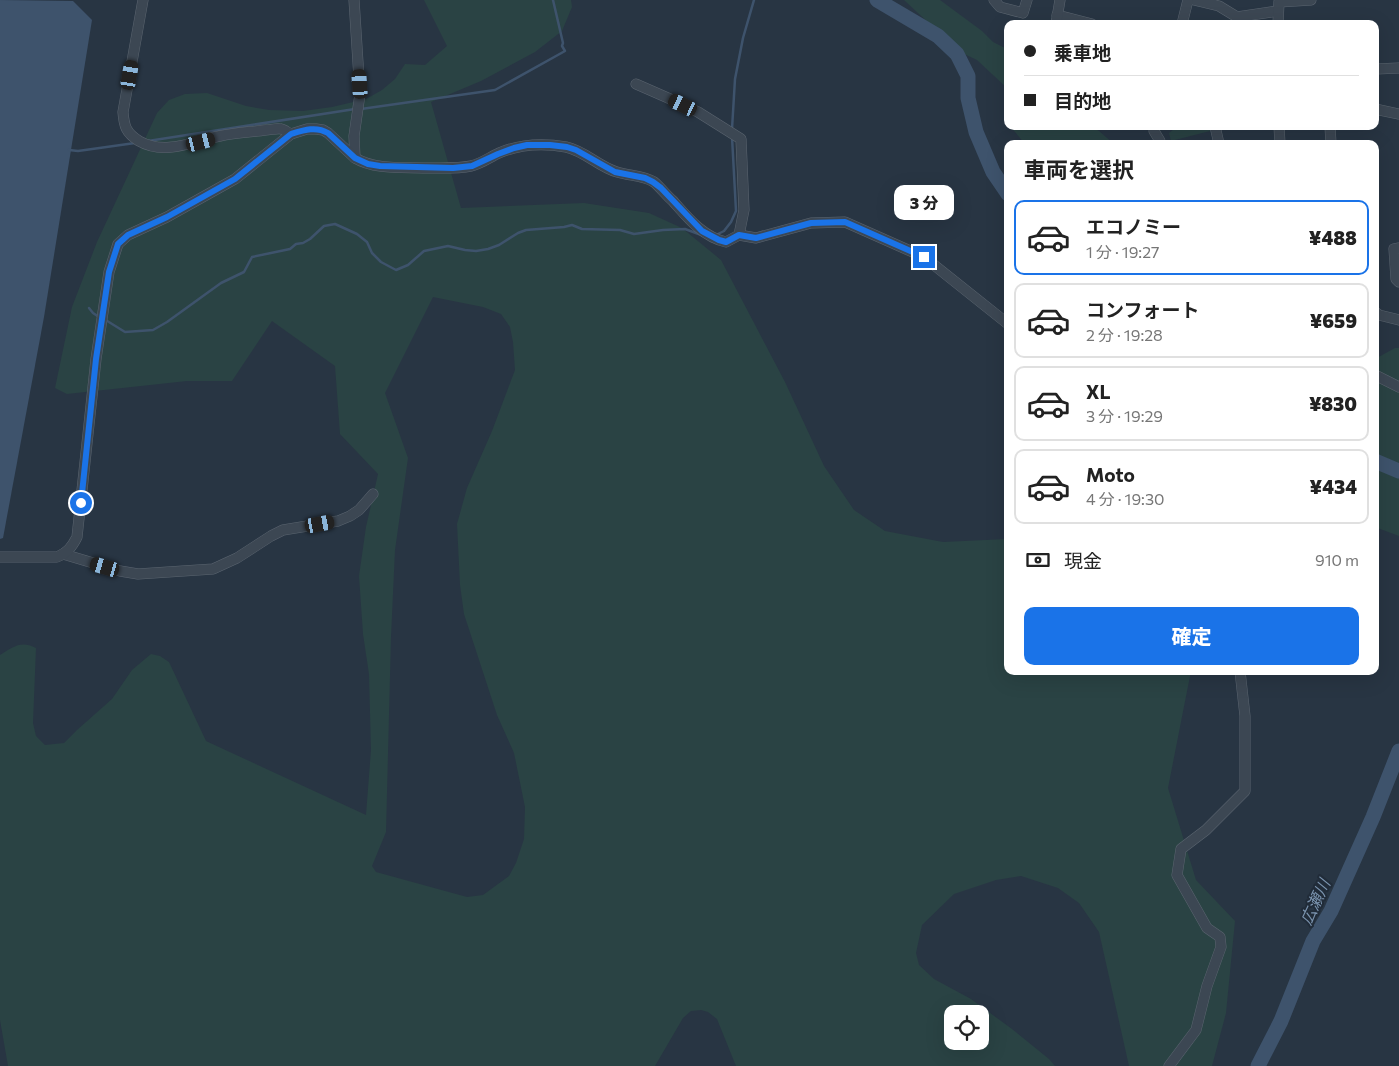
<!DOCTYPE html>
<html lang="ja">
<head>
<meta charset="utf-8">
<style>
  :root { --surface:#fff; --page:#f2f2f2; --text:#222; --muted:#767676; --line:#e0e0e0; --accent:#1a73e8 }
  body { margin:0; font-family:Commissioner,"Noto Sans JP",sans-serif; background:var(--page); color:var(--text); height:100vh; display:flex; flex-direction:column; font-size:19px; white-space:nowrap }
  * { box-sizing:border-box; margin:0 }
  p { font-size:16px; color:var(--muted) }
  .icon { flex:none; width:28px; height:28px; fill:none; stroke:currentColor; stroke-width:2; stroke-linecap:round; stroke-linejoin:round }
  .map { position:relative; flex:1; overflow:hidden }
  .side { position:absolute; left:1004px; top:140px; width:375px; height:535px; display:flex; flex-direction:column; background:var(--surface); border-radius:10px; box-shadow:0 5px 20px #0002 }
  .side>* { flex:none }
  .top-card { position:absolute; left:1004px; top:20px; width:375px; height:110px; border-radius:10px; box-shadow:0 5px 20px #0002; display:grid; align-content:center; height:110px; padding:0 20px; background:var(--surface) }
  .buttons { position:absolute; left:944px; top:1005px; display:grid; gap:10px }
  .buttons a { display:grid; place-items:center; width:45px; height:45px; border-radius:10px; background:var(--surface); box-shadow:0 5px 20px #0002; font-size:25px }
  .end { position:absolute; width:22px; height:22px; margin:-11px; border:6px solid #1a73e8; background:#fff; box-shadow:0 0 0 2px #fff }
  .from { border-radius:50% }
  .bubble { position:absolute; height:35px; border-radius:10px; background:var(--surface); box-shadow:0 5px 20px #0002; font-size:16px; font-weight:800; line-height:35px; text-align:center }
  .car { position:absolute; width:15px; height:30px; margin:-15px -8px; border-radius:6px; box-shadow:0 0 4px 1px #0007; background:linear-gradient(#222 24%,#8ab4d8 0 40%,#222 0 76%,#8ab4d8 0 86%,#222 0) }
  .top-card b { display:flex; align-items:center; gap:18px; height:48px; font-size:19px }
  .top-card b+b { border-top:1px solid var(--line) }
  .top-card i { width:12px; height:12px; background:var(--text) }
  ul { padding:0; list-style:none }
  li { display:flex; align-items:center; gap:15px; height:75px; margin:0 10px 8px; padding:0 10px; border:2px solid var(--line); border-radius:10px }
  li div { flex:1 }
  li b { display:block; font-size:19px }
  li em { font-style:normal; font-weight:800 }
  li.current { border-color:var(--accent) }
  li>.icon { width:45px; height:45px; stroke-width:1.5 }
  h2 { padding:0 20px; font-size:22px; line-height:60px }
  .pay { display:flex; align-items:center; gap:12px; height:55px; padding:0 20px; font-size:19px }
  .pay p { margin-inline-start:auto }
  .button { display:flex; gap:10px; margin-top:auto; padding:10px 20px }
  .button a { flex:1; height:58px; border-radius:10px; background:var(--accent); color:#fff; font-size:20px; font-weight:800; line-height:58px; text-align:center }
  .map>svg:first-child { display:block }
  .green { fill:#2a4344; fill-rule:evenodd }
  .water { fill:#3e536c }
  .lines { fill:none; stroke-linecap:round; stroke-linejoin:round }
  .stream { stroke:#3e536c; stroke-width:2.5 }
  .river { stroke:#3e536c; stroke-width:15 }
  .minor-casing { stroke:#5b6570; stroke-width:11 }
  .minor { stroke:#3c4753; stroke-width:10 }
  .route { stroke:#1a73e8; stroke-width:6 }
  .labels { text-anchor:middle; stroke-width:4; stroke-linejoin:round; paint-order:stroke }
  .water-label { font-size:16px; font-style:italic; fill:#7b94af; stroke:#212c39 }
</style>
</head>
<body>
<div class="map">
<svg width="1399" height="1066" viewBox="0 0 1399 1066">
  <rect width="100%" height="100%" fill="#283543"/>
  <g class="green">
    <path d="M424,0H571L572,7L562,31L535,52L481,81L431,102L461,208L584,203L649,213L682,228L721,260L785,382L824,466L854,510L885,531L943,542L1007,539L1008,671H1191L1168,788L1196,880L1235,921L1226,1013L1212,1066H1129L1099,932L1079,903L1058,888L1021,876L996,880L954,894L922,925L916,953L919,965L934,979L971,999L1012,1029L1049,1059L1055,1066H736L717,1019L708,1012L701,1010L691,1011L683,1018L655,1066H8L0,1020V655C13,647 21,640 36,648L33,723L36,736L45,745L64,743L77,730L112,699L132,670L151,654L160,656L169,662L206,741L366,815L371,750L369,674L363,634L359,576L366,527L378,474L340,434L335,366L272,321L232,381H187L67,394L55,388L72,307L97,242L157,113L169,100L185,94L207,93L246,106L269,110L303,111L332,107L366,99L382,90L395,79L405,64L425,65L447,46ZM433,297L483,307L501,314L510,327L513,342L515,370L492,431L467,488L457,524L460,585L464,614L497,715L514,753L525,807L524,839L516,863L509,876L483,895L467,897L376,872L372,866L386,832L391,637L395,550L408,458L385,393ZM952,1014H980V1041H952Z"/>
    <path d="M904,0H940L982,31L993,42L1007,49V88L977,60L960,52Z"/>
    <path d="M1010,126H1090L1099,131L1114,144H1025Z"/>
    <path d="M1178,126H1209L1210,131L1171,141L1169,133Z"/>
    <path d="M1395,348H1399V536L1375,527V359Z"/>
  </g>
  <path class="water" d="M0,0L73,1L92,20L44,317L3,538L0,539Z"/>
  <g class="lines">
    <g class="stream">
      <path d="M361,109L495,90L565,51L562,46L563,43L553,0"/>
      <path d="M732,129L735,79L743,38L754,0"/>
      <path d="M148,141L355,109"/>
      <path d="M69,150L78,151L135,143"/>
      <path d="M716,235L724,231L731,222L736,211L732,137"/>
      <path d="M89,308L93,313L99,317"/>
      <path d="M104,319L125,332L153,330L167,322L221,283L244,272L252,257L290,249L296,244L303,243L310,239L324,226L335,224L357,234L367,242L372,253L381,262L396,270L408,265L424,251L448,246L465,250L476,251L488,249L499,245L518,233L526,230L564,227L572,225L582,229L620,230L634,234L663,230L685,229L704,236"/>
    </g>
    <g class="river">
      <path d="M877,0L938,36L957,54L968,76V98L976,132L993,172L1008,194"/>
      <path d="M1375,461L1399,471"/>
      <path d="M1258,1066L1281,1021L1313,941L1331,911L1373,817L1399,751"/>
    </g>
    <defs>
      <g id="minor">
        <path d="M143,0L123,112C124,126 126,133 139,141C165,156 194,141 220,136C235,133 251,132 266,130C270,130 277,128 281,129C284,129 288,133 291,134"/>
        <path d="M354,0L360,94L354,136L355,158"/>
        <path d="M994,0L1000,7L1023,13L1027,0"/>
        <path d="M1194,0L1219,6L1237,17L1278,11"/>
        <path d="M1057,15L1092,24"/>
        <path d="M1056,24L1060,0"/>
        <path d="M1182,24L1188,0"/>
        <path d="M1278,24L1279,2L1311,0"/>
        <path d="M1376,69L1399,68"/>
        <path d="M636,84L668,98L698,112L741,139L744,210L739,235"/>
        <path d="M1375,109L1399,114"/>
        <path d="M1155,126L1154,131L1160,141"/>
        <path d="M1215,126L1219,144"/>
        <path d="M1279,126L1280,144"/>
        <path d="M1330,126L1331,144"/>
        <path d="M1399,248L1394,249L1396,279L1399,282"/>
        <path d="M1375,312L1379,315L1399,320"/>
        <path d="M1375,375L1399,387"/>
        <path d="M63,554L120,571L138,574L213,569L237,558L271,536L283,530L338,521L350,516L359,510L373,494"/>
        <path d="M0,557H57C67,553 72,547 77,537L96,359L109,272L118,244L128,235L167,217L235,179L291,134L307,129H316L323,130L328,133L355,158C375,170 403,167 426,168C441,168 457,169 471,166C481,164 490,157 499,153C520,144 544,143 566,147C585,151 599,167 617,172C630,176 643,175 654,182C661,188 666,195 673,201C688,218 703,237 726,242L739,235L756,238L811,223L845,222L924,257L1008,324"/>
        <path d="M1169,1066L1196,1030L1207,986L1221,947L1220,937L1207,928L1177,875L1181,849L1206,830L1245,791V716L1240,671"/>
      </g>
    </defs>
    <use href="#minor" class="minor-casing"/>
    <use href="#minor" class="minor"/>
  </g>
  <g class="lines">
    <path class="route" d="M81,503L96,359L109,272L118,244L128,235L167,217L235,179L291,134C304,130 316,126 328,133L355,158L368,164L380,166L453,168L472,166L498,154L514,148L527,145H550L567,147L576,150L615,172L645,178L653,182L661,188L702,231L719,240L726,242L739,235L756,238L811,223L845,222L924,257"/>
  </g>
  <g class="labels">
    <g class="water-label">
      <text transform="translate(1315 902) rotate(-65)" y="6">広瀬川</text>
    </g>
  </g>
</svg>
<div class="buttons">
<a><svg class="icon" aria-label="locate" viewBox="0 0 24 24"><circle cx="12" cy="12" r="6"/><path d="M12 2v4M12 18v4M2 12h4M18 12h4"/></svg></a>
</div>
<i class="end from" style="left:81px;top:503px"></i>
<i class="end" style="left:924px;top:257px"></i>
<div class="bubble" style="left:894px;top:185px;width:60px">3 分</div>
<i class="car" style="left:130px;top:75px;rotate:10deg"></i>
<i class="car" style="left:360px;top:84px;rotate:356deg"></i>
<i class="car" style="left:683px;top:105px;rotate:296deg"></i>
<i class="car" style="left:201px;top:142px;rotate:76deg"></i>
<i class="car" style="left:320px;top:524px;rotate:80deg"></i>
<i class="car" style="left:105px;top:567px;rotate:286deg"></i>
<div class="top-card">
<b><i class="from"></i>乗車地</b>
<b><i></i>目的地</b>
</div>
<section class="side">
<h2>車両を選択</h2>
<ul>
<li class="current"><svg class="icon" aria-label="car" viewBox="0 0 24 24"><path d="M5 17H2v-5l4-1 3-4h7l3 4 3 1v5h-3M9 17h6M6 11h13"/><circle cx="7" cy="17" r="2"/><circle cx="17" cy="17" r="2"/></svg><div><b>エコノミー</b><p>1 分 · 19:27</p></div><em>¥488</em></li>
<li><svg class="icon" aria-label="car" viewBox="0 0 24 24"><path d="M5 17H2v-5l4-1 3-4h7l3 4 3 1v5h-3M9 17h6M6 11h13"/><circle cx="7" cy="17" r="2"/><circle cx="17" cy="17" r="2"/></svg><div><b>コンフォート</b><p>2 分 · 19:28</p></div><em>¥659</em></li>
<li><svg class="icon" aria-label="car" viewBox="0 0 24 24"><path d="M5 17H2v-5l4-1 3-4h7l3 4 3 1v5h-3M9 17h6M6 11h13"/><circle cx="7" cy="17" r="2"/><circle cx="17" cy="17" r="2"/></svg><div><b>XL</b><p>3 分 · 19:29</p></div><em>¥830</em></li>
<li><svg class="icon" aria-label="car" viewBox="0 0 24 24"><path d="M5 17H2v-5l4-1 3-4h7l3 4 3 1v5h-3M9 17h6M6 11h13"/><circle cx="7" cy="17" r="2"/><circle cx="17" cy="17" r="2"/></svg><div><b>Moto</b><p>4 分 · 19:30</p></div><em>¥434</em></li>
</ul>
<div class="pay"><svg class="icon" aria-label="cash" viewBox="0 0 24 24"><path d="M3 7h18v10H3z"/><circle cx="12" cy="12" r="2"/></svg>現金<p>910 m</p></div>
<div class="button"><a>確定</a></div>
</section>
</div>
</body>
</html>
